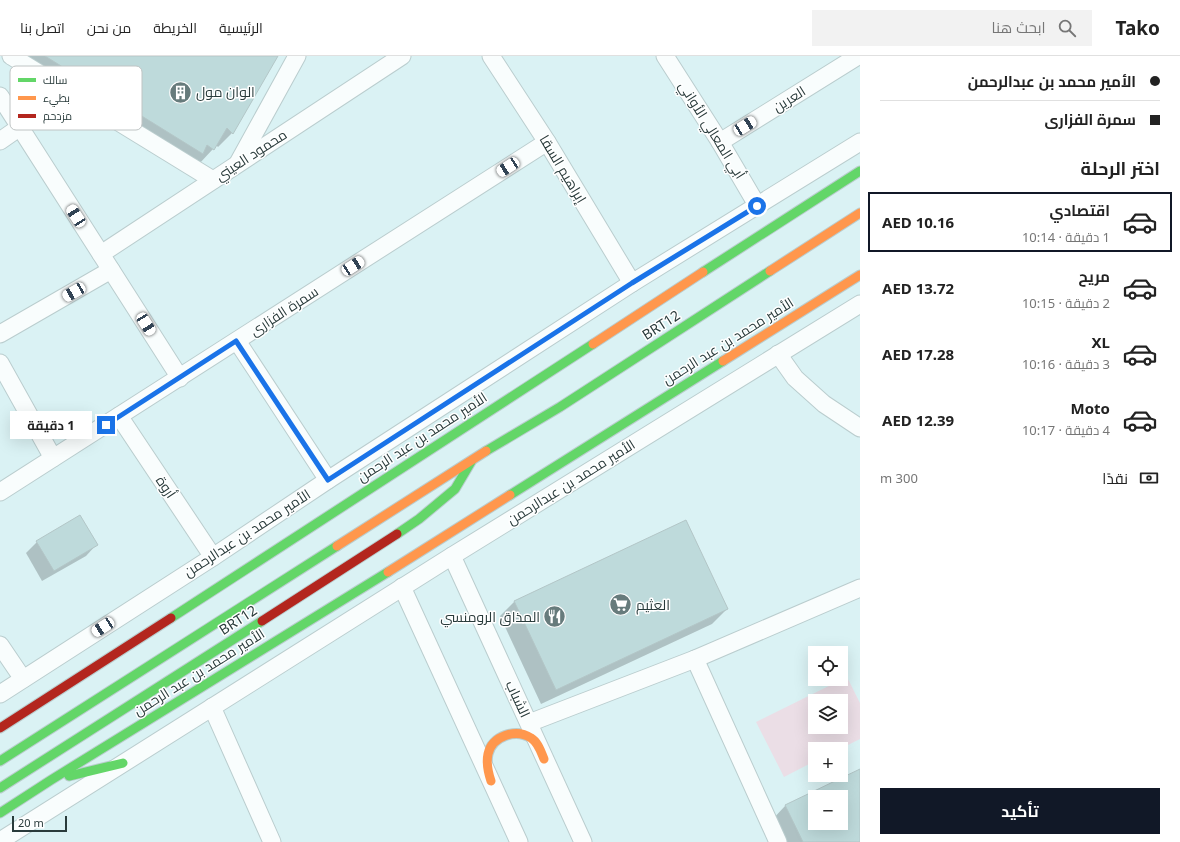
<!DOCTYPE html>
<html lang="ar">
<head>
<meta charset="utf-8">
<style>
  :root { --surface:#fff; --page:#f2f2f2; --text:#222; --muted:#767676; --line:#e0e0e0; --accent:#111827 }
  body { margin:0; font-family:"Noto Sans",Cairo,sans-serif; background:var(--page); color:var(--text); direction:rtl; height:100vh; display:flex; flex-direction:column; font-size:15px; white-space:nowrap }
  * { box-sizing:border-box; margin:0 }
  p { font-size:13px; color:var(--muted) }
  .icon { flex:none; width:22px; height:22px; fill:none; stroke:currentColor; stroke-width:2; stroke-linecap:round; stroke-linejoin:round }
  .map { position:relative; flex:1; overflow:hidden; direction:ltr }
  .sheet { display:flex; flex-direction:column; background:var(--surface); width:320px }
  .sheet>* { flex:none }
  .top-card { display:grid; align-content:center; height:88px; padding:0 20px; background:var(--surface) }
  .tools { position:absolute; left:808px; top:590px; display:grid; gap:8px }
  .tools a { display:grid; place-items:center; width:40px; height:40px; border-radius:0px; background:var(--surface); box-shadow:0 4px 16px #0002; font-size:20px }
  .scale { position:absolute; left:12px; bottom:10px; width:55px; box-sizing:border-box; padding-left:4px; border:2px solid #293b3b; border-top:0; font-size:11px; line-height:14px; white-space:nowrap; color:#293b3b; -webkit-text-stroke:3px #fff; paint-order:stroke }
  .end { position:absolute; width:18px; height:18px; margin:-9px; border:5px solid #1a73e8; background:#fff; box-shadow:0 0 0 2px #fff }
  .from { border-radius:50% }
  .bubble { position:absolute; height:28px; border-radius:0px; background:var(--surface); box-shadow:0 4px 16px #0002; font-size:13px; font-weight:700; line-height:28px; text-align:center; direction:rtl }
  .car { position:absolute; width:12px; height:24px; margin:-12px -6px; border-radius:5px; box-shadow:0 0 3px 1px #0007; background:linear-gradient(#fff 24%,#345 0 40%,#fff 0 76%,#345 0 86%,#fff 0) }
  .top-card b { display:flex; align-items:center; gap:14px; height:38px; font-size:15px }
  .top-card b+b { border-top:1px solid var(--line) }
  .top-card i { width:10px; height:10px; background:var(--text) }
  ul { padding:0; list-style:none }
  li { display:flex; align-items:center; gap:12px; height:60px; margin:0 8px 6px; padding:0 12px; border:2px solid transparent; border-radius:0px }
  li div { flex:1 }
  li b { display:block; font-size:15px }
  li em { font-style:normal; font-weight:700 }
  li.selected { border-color:var(--accent) }
  li>.icon { width:36px; height:36px; stroke-width:1.5 }
  h2 { padding:0 20px; font-size:18px; line-height:48px }
  .pay { display:flex; align-items:center; gap:10px; height:44px; padding:0 20px; font-size:15px }
  .pay p { margin-inline-start:auto }
  .cta { display:flex; gap:8px; margin-top:auto; padding:8px 20px }
  .cta a { flex:1; height:46px; border-radius:0px; background:var(--accent); color:#fff; font-size:16px; font-weight:700; line-height:46px; text-align:center }
  header { display:flex; align-items:center; gap:24px; box-sizing:border-box; height:56px; padding:0 20px; background:var(--surface); border-bottom:1px solid var(--line) }
  header strong { font-size:19px }
  nav { display:flex; gap:22px; margin-inline-start:auto; font-size:14px }
  .search { width:280px; height:36px; background:var(--page); display:flex; align-items:center; gap:10px; box-sizing:border-box; padding:0 14px; border-radius:0px; color:var(--muted); font-size:15px }
  main { display:flex; flex:1; min-height:0 }
  .map>svg:first-child { display:block }
  .green { fill:#ebdee6; fill-rule:evenodd }
  .shadow { fill:#0003; fill-rule:evenodd }
  .building { fill:#bedadb; stroke:#b3c6c7; fill-rule:evenodd }
  .lines { fill:none; stroke-linecap:round; stroke-linejoin:round }
  .street-casing { stroke:#bacdce; stroke-width:19 }
  .fast-casing { stroke:#bacdce; stroke-width:11 }
  .slow-casing { stroke:#bacdce; stroke-width:11 }
  .jam-casing { stroke:#bacdce; stroke-width:11 }
  .street { stroke:#f9fdfd; stroke-width:17 }
  .fast { stroke:#63d668; stroke-width:9 }
  .slow { stroke:#ff974d; stroke-width:9 }
  .jam { stroke:#b3261e; stroke-width:9 }
  .route { stroke:#1a73e8; stroke-width:5 }
  .labels { text-anchor:middle; stroke-width:3; stroke-linejoin:round; paint-order:stroke }
  .poi-label { font-size:14px; fill:#293b3b; stroke:#fff; text-anchor:start }
  .street-label { font-size:14px; fill:#293b3b; stroke:#fff }
  .key { fill:#fff; stroke:#bfc4c4; stroke-width:1 }
  .key-label { font-size:11px; fill:#293b3b }
</style>
</head>
<body>
<header>
<strong>Tako</strong>
<div class="search"><svg class="icon" aria-label="search" viewBox="0 0 24 24"><circle cx="10" cy="10" r="6"/><path d="M15 15l6 6"/></svg>ابحث هنا</div>
<nav><a>الرئيسية</a><a>الخريطة</a><a>من نحن</a><a>اتصل بنا</a></nav>
</header>
<main>
<section class="sheet">
<div class="top-card">
<b><i class="from"></i>الأمير محمد بن عبدالرحمن</b>
<b><i></i>سمرة الفزارى</b>
</div>
<h2>اختر الرحلة</h2>
<ul>
<li class="selected"><svg class="icon" aria-label="car" viewBox="0 0 24 24"><path d="M5 17H2v-5l4-1 3-4h7l3 4 3 1v5h-3M9 17h6M6 11h13"/><circle cx="7" cy="17" r="2"/><circle cx="17" cy="17" r="2"/></svg><div><b>اقتصادي</b><p>1 دقيقة · 10:14</p></div><em>AED 10.16</em></li>
<li><svg class="icon" aria-label="car" viewBox="0 0 24 24"><path d="M5 17H2v-5l4-1 3-4h7l3 4 3 1v5h-3M9 17h6M6 11h13"/><circle cx="7" cy="17" r="2"/><circle cx="17" cy="17" r="2"/></svg><div><b>مريح</b><p>2 دقيقة · 10:15</p></div><em>AED 13.72</em></li>
<li><svg class="icon" aria-label="car" viewBox="0 0 24 24"><path d="M5 17H2v-5l4-1 3-4h7l3 4 3 1v5h-3M9 17h6M6 11h13"/><circle cx="7" cy="17" r="2"/><circle cx="17" cy="17" r="2"/></svg><div><b>XL</b><p>3 دقيقة · 10:16</p></div><em>AED 17.28</em></li>
<li><svg class="icon" aria-label="car" viewBox="0 0 24 24"><path d="M5 17H2v-5l4-1 3-4h7l3 4 3 1v5h-3M9 17h6M6 11h13"/><circle cx="7" cy="17" r="2"/><circle cx="17" cy="17" r="2"/></svg><div><b>Moto</b><p>4 دقيقة · 10:17</p></div><em>AED 12.39</em></li>
</ul>
<div class="pay"><svg class="icon" aria-label="cash" viewBox="0 0 24 24"><path d="M3 7h18v10H3z"/><circle cx="12" cy="12" r="2"/></svg>نقدًا<p>300 m</p></div>
<div class="cta"><a>تأكيد</a></div>
</section>
<div class="map">
<svg width="860" height="786" viewBox="0 0 860 786">
  <rect width="100%" height="100%" fill="#daf2f4"/>
  <path class="green" d="M847,621L860,647V683L840,693H815V705L784,721L756,666ZM815,645H841V671H815Z"/>
  <g class="shadow">
    <path d="M7,0H276L232,77L218,91L216,89L213,93L199,108Z"/>
    <path d="M685,466L727,553L712,568L541,648L500,560L514,546Z"/>
    <path d="M37,486L97,488L86,500L42,525L26,497Z"/>
    <path d="M860,714V786H781L771,765L785,750ZM815,741H841V767H815Z"/>
  </g>
  <g class="building">
    <path d="M45,0H278L233,78L227,72L214,94L207,89L203,98Z"/>
    <path d="M80,459L98,489L54,515L36,485Z"/>
    <path d="M686,464L728,553L556,634L514,545Z"/>
    <path d="M860,713V786H803L785,749ZM815,741H841V767H815Z"/>
  </g>
  <g class="lines">
    <defs>
      <g id="street">
        <path d="M11,0L213,124"/>
        <path d="M491,0L547,86L632,227"/>
        <path d="M665,0L720,86L757,149"/>
        <path d="M0,40L180,322"/>
        <path d="M0,85L20,71"/>
        <path d="M720,86L858,0"/>
        <path d="M238,107L297,0"/>
        <path d="M101,198L402,0"/>
        <path d="M0,278L111,214"/>
        <path d="M237,285L328,424"/>
        <path d="M778,298L795,322L824,348L860,372"/>
        <path d="M0,307L53,402"/>
        <path d="M119,360L213,501"/>
        <path d="M0,436L547,86"/>
        <path d="M452,500L583,786"/>
        <path d="M402,531L519,786"/>
        <path d="M0,589L23,623"/>
        <path d="M695,603L778,786"/>
        <path d="M0,638L213,501L328,424L632,227L860,86"/>
        <path d="M212,651L272,786"/>
        <path d="M529,667L695,603L860,532"/>
        <path d="M0,785L452,500L860,248"/>
      </g>
      <g id="fast">
        <path d="M703,216L860,115"/>
        <path d="M486,395L560,351L770,215"/>
        <path d="M510,439L723,305"/>
        <path d="M397,478L419,463L455,433L471,406"/>
        <path d="M171,562L593,288"/>
        <path d="M0,705L337,490"/>
        <path d="M69,720L123,707"/>
        <path d="M0,732L262,565"/>
        <path d="M0,757L51,724L388,516"/>
      </g>
      <g id="slow">
        <path d="M770,215L860,157"/>
        <path d="M593,288L703,216"/>
        <path d="M723,305L860,219"/>
        <path d="M337,490L486,395"/>
        <path d="M388,516L510,439"/>
        <path d="M491,725C488,716 486,707 488,698C492,680 516,672 531,682C538,686 541,696 544,703"/>
      </g>
      <g id="jam">
        <path d="M262,565L397,478"/>
        <path d="M0,672L171,562"/>
      </g>
    </defs>
    <use href="#street" class="street-casing"/>
    <use href="#fast" class="fast-casing"/>
    <use href="#slow" class="slow-casing"/>
    <use href="#jam" class="jam-casing"/>
    <use href="#street" class="street"/>
    <use href="#fast" class="fast"/>
    <use href="#slow" class="slow"/>
    <use href="#jam" class="jam"/>
  </g>
  <g class="lines">
    <path class="route" d="M106,369L236,285L328,424L632,227L757,150"/>
  </g>
  <defs>
    <symbol id="building-disc" viewBox="-11 -11 22 22"><circle r="9.5" fill="#677b7c" stroke="#fff"/><path d="M-4-6H4V6H1V3H-1V6H-4ZM-2.5-4.3h1.7v1.8h-1.7ZM.8-4.3h1.7v1.8H.8ZM-2.5-1h1.7V.8h-1.7ZM.8-1h1.7V.8H.8Z" fill="#fff"/></symbol>
    <symbol id="supermarket-disc" viewBox="-11 -11 22 22"><circle r="9.5" fill="#677b7c" stroke="#fff"/><path d="M-6-5.5h2.5l.6 2H6L4.5 2H-2.5L-4.4-4H-6ZM-1.5 3.2a1.3 1.3 0 1 0 .1 0ZM3 3.2a1.3 1.3 0 1 0 .1 0Z" fill="#fff"/></symbol>
    <symbol id="restaurant-disc" viewBox="-11 -11 22 22"><circle r="9.5" fill="#677b7c" stroke="#fff"/><path d="M-5-6h1v4h1v-4h1v4h1v-4h1v5L-1.5 .5V6h-2V.5L-5-1ZM5-6V6H3V1.5H1.5Q1.5-4 5-6Z" fill="#fff"/></symbol>
  </defs>
  <g fill-rule="evenodd">
    <use href="#building-disc" x="168" y="24" width="25" height="25"/>
    <use href="#supermarket-disc" x="608" y="536" width="25" height="25"/>
    <use href="#restaurant-disc" x="542" y="548" width="25" height="25"/>
  </g>
  <g class="labels">
    <g class="poi-label">
      <text x="196" y="41">الوان مول</text>
      <text x="636" y="554">العثيم</text>
      <text x="540" y="566" text-anchor="end">المذاق الرومنسي</text>
    </g>
    <g class="street-label">
      <text transform="translate(789 43) rotate(-32)" y="5">العرين</text>
      <text transform="translate(712 74) rotate(58)" y="5">أبي المعالي الأواني</text>
      <text transform="translate(251 99) rotate(-33)" y="5">محمود العيني</text>
      <text transform="translate(563 113) rotate(59)" y="5">إبراهيم السقا</text>
      <text transform="translate(284 255) rotate(-33)" y="5">سمرة الفزارى</text>
      <text transform="translate(661 269) rotate(-33)" y="5">BRT12</text>
      <text transform="translate(728 285) rotate(-32)" y="5">الأمير محمد بن عبد الرحمن</text>
      <text transform="translate(422 381) rotate(-33)" y="5">الأمير محمد بن عبد الرحمن</text>
      <text transform="translate(571 426) rotate(-32)" y="5">الأمير محمد بن عبدالرحمن</text>
      <text transform="translate(166 431) rotate(56)" y="5">أروة</text>
      <text transform="translate(247 477) rotate(-33)" y="5">الأمير محمد بن عبدالرحمن</text>
      <text transform="translate(238 564) rotate(-33)" y="5">BRT12</text>
      <text transform="translate(199 616) rotate(-32)" y="5">الأمير محمد بن عبد الرحمن</text>
      <text transform="translate(518 643) rotate(65)" y="5">الشباب</text>
    </g>
  </g>
  <rect x="10" y="10" width="132" height="64" rx="6" class="key"/>
  <rect x="18" y="22" width="18" height="4" fill="#63d668"/>
  <rect x="18" y="40" width="18" height="4" fill="#ff974d"/>
  <rect x="18" y="58" width="18" height="4" fill="#b3261e"/>
  <g class="key-label">
    <text x="43" y="28">سالك</text>
    <text x="43" y="46">بطيء</text>
    <text x="43" y="64">مزدحم</text>
  </g>
</svg>
<div class="tools">
<a><svg class="icon" aria-label="locate" viewBox="0 0 24 24"><circle cx="12" cy="12" r="6"/><path d="M12 2v4M12 18v4M2 12h4M18 12h4"/></svg></a>
<a><svg class="icon" aria-label="layers" viewBox="0 0 24 24"><path d="M12 4l9 5-9 5-9-5zM3 14l9 5 9-5"/></svg></a>
<a>+</a>
<a>−</a>
</div>
<div class="scale">20 m</div>
<i class="end from" style="left:757px;top:150px"></i>
<i class="end" style="left:106px;top:369px"></i>
<div class="bubble" style="left:10px;top:355px;width:82px">1 دقيقة</div>
<i class="car" style="left:745px;top:70px;rotate:58deg"></i>
<i class="car" style="left:508px;top:111px;rotate:237deg"></i>
<i class="car" style="left:76px;top:160px;rotate:327deg"></i>
<i class="car" style="left:353px;top:210px;rotate:57deg"></i>
<i class="car" style="left:74px;top:236px;rotate:240deg"></i>
<i class="car" style="left:146px;top:268px;rotate:148deg"></i>
<i class="car" style="left:103px;top:571px;rotate:237deg"></i>
</div>
</main>
</body>
</html>
